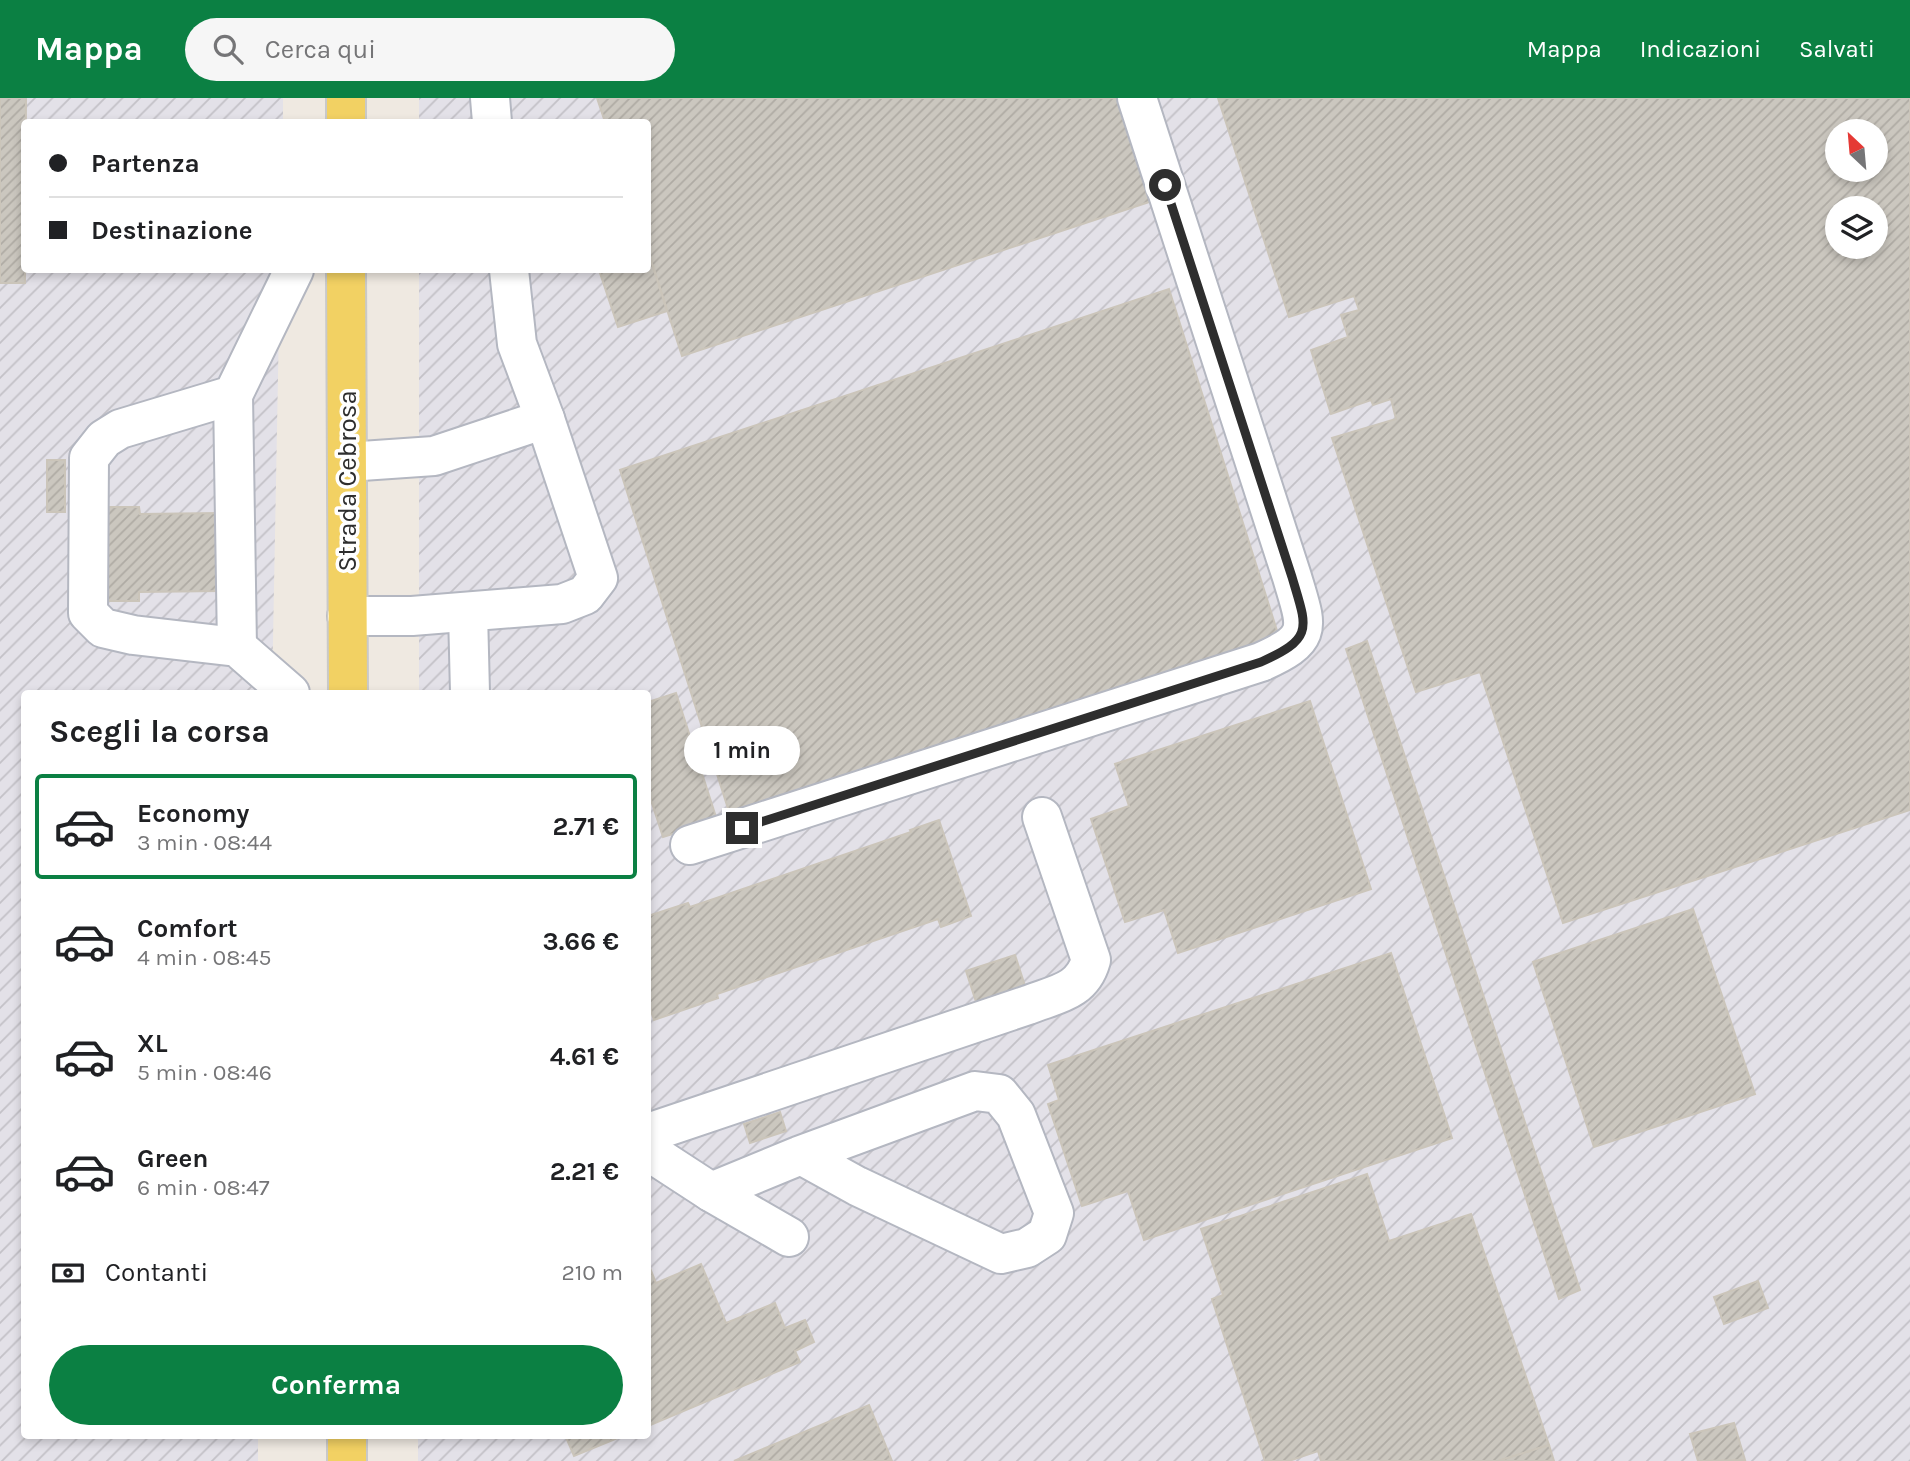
<!DOCTYPE html>
<html lang="it">
<head>
<meta charset="utf-8">
<style>
  :root { --surface:#fff; --page:#f6f6f6; --text:#202124; --muted:#757577; --line:#e0e0e0; --accent:#0b8043 }
  body { margin:0; font-family:Karla,sans-serif; background:var(--page); color:var(--text); height:100vh; display:flex; flex-direction:column; font-size:26px; white-space:nowrap }
  * { box-sizing:border-box; margin:0 }
  p { font-size:23px; color:var(--muted) }
  .icon { flex:none; width:38px; height:38px; fill:none; stroke:currentColor; stroke-width:2; stroke-linecap:round; stroke-linejoin:round }
  .map { position:relative; flex:1; overflow:hidden }
  .side { position:absolute; left:21px; top:592px; width:630px; height:749px; display:flex; flex-direction:column; background:var(--surface); border-radius:7px; box-shadow:0 4px 10px #0003 }
  .side>* { flex:none }
  .guide { position:absolute; left:21px; top:21px; width:630px; height:154px; border-radius:7px; box-shadow:0 4px 10px #0003; display:grid; align-content:center; height:154px; padding:0 28px; background:var(--surface) }
  .needle { width:46px; rotate:334deg }
  .fabs { position:absolute; left:1825px; top:21px; display:grid; gap:14px }
  .fabs a { display:grid; place-items:center; width:63px; height:63px; border-radius:50%; background:var(--surface); box-shadow:0 4px 10px #0003; font-size:35px }
  .end { position:absolute; width:32px; height:32px; margin:-16px; border:9px solid #2e2e2e; background:#fff; box-shadow:0 0 0 4px #fff }
  .from { border-radius:50% }
  .bubble { position:absolute; height:49px; border-radius:24px; background:var(--surface); box-shadow:0 4px 10px #0003; font-size:23px; font-weight:700; line-height:49px; text-align:center }
  .guide b { display:flex; align-items:center; gap:24px; height:66px; font-size:26px }
  .guide b+b { border-top:2px solid var(--line) }
  .guide i { width:18px; height:18px; background:var(--text) }
  ul { padding:0; list-style:none }
  li { display:flex; align-items:center; gap:21px; height:105px; margin:0 14px 10px; padding:0 14px; border:4px solid transparent; border-radius:7px }
  li div { flex:1 }
  li b { display:block; font-size:26px }
  li em { font-style:normal; font-weight:700 }
  li.on { border-color:var(--accent) }
  li>.icon { width:63px; height:63px; stroke-width:1.5 }
  h2 { padding:0 28px; font-size:32px; line-height:84px }
  .pay { display:flex; align-items:center; gap:18px; height:77px; padding:0 28px; font-size:26px }
  .pay p { margin-inline-start:auto }
  .cta { display:flex; gap:14px; margin-top:auto; padding:14px 28px }
  .cta a { flex:1; height:80px; border-radius:42px; background:var(--accent); color:#fff; font-size:28px; font-weight:700; line-height:80px; text-align:center }
  header { display:flex; align-items:center; gap:42px; box-sizing:border-box; height:98px; padding:0 35px; background:var(--accent); color:#fff }
  header strong { font-size:33px }
  nav { display:flex; gap:38px; margin-inline-start:auto; font-size:24px }
  .search { width:490px; height:63px; background:var(--page); display:flex; align-items:center; gap:18px; box-sizing:border-box; padding:0 24px; border-radius:38px; color:var(--muted); font-size:26px }
  .map>svg:first-child { display:block }
  .industrial { fill:url(#industrial-furrows); fill-rule:evenodd }
  .building { fill:url(#building-hatch); stroke:#cbc5ba; stroke-width:2; fill-rule:evenodd }
  .lines { fill:none; stroke-linecap:round; stroke-linejoin:round }
  .minor-casing { stroke:#b4b7c1; stroke-width:42 }
  .major-casing { stroke:#c9c9c9; stroke-width:42 }
  .minor { stroke:#fff; stroke-width:38 }
  .major { stroke:#f2d163; stroke-width:38 }
  .route { stroke:#2e2e2e; stroke-width:9 }
  .labels { text-anchor:middle; stroke-width:7; stroke-linejoin:round; paint-order:stroke }
  .street-label { font-size:26px; fill:#2e2e2e; stroke:#fff }
</style>
</head>
<body>
<header>
<strong>Mappa</strong>
<div class="search"><svg class="icon" aria-label="search" viewBox="0 0 24 24"><circle cx="10" cy="10" r="6"/><path d="M15 15l6 6"/></svg>Cerca qui</div>
<nav><a>Mappa</a><a>Indicazioni</a><a>Salvati</a></nav>
</header>
<div class="map">
<svg width="1910" height="1363" viewBox="0 0 1910 1363">
  <defs>
    <pattern id="industrial-furrows" width="10" height="10" patternUnits="userSpaceOnUse" patternTransform="scale(1.75)"><rect width="10" height="10" fill="#e3e1e8"/><path d="M-1 1l2-2M0 10L10 0M9 11l2-2" fill="none" stroke="#c3c1c7"/></pattern>
    <pattern id="building-hatch" width="6" height="6" patternUnits="userSpaceOnUse" patternTransform="scale(1.75)"><rect width="6" height="6" fill="#cbc7bf"/><path d="M-1 1l2-2M0 6l6-6M5 7l2-2" fill="none" stroke="#afaba4"/></pattern>
  </defs>
  <rect width="100%" height="100%" fill="#efe9e1"/>
  <g class="industrial">
    <path d="M0,0H283V24H24V172H280L272,595H24V1337H258V1363H0Z"/>
    <path d="M419,0H1910V1363H418V1337H648V595H419V172H648V24H419ZM1838,33H1876V72H1838ZM1838,110H1876V149H1838Z"/>
  </g>
  <g class="building">
    <path d="M0,0H26L25,185H0Z"/>
    <path d="M597,0H1118L1152,103L682,258L648,153V24H605Z"/>
    <path d="M1218,0H1910V712L1563,825L1480,574L1416,594L1332,340L1396,321L1391,301L1373,307L1371,302L1331,316L1311,252L1348,239L1341,217L1359,212L1354,198L1289,219ZM1838,33H1876V72H1838ZM1838,110H1876V149H1838Z"/>
    <path d="M648,153L667,213L618,229L599,172H648Z"/>
    <path d="M1169,191L1279,539L731,720L620,372Z"/>
    <rect x="47" y="362" width="18" height="52"/>
    <path d="M101,409H139L140,416L219,415V493L139,494V503H108V442L101,441Z"/>
    <path d="M1367,543L1580,1192L1559,1201L1346,551Z"/>
    <path d="M676,595L717,722L663,739L648,693V604Z"/>
    <path d="M1310,603L1371,791L1178,855L1164,812L1125,824L1091,721L1129,708L1115,666Z"/>
    <path d="M939,722L971,818L941,829L938,821L717,896L718,900L654,922L648,904V818L688,805L690,809L911,734L910,732Z"/>
    <path d="M1693,811L1755,996L1594,1049L1533,864Z"/>
    <path d="M1391,855L1452,1040L1144,1142L1128,1093L1082,1108L1048,1006L1059,1002L1048,967Z"/>
    <path d="M1015,857L1027,894L978,910L966,873Z"/>
    <path d="M780,1014L786,1033L750,1045L744,1026Z"/>
    <path d="M1367,1076L1389,1143L1471,1116L1549,1347L1498,1363H1321L1318,1353L1289,1363H1265L1212,1201L1223,1197L1201,1131Z"/>
    <path d="M648,1165L656,1185L701,1166L726,1225L775,1205L785,1230L805,1222L814,1244L795,1253L800,1264L648,1328Z"/>
    <path d="M1758,1183L1768,1210L1724,1226L1714,1199Z"/>
    <path d="M869,1307L892,1363H734Z"/>
    <path d="M1734,1325L1745,1362L1698,1363L1690,1336Z"/>
    <path d="M565,1337H625L574,1358Z"/>
    <path d="M1549,1347L1554,1363H1498Z"/>
  </g>
  <g class="lines">
    <defs>
      <g id="minor">
        <path d="M490,0L492,24"/>
        <path d="M233,297L237,549"/>
        <path d="M347,364L434,358L545,321L517,246L509,172"/>
        <path d="M468,514L470,595"/>
        <path d="M347,518H412L562,506L585,497L598,480L545,321"/>
        <path d="M290,595L237,549L133,537L103,530L88,515L89,360L104,341L120,331L233,297L294,172"/>
        <path d="M690,747L1261,564C1315,540 1307,530 1292,479L1137,0"/>
        <path d="M648,1035L1028,907C1056,896 1082,894 1091,862L1042,719"/>
        <path d="M648,1053L711,1094L789,1139"/>
        <path d="M711,1094L801,1057L975,993L999,996L1016,1017L1054,1115L1047,1137L1027,1150L1001,1156L857,1088L801,1057"/>
      </g>
      <g id="major">
        <path d="M346,24V0"/>
        <path d="M346,172L348,595"/>
        <path d="M347,1363V1337"/>
      </g>
    </defs>
    <use href="#minor" class="minor-casing"/>
    <use href="#major" class="major-casing"/>
    <use href="#minor" class="minor"/>
    <use href="#major" class="major"/>
  </g>
  <g class="lines">
    <path class="route" d="M742,730L1261,564C1315,540 1307,530 1292,479L1165,87"/>
  </g>
  <g class="labels">
    <g class="street-label">
      <text transform="translate(347 383) rotate(-90)" y="9">Strada Cebrosa</text>
    </g>
  </g>
</svg>
<div class="fabs">
<a><svg class="needle" viewBox="-14 -14 28 28"><path d="M0-13l5 13h-10z" fill="#e53935"/><path d="M0 13l5-13h-10z" fill="#757577"/></svg></a>
<a><svg class="icon" aria-label="layers" viewBox="0 0 24 24"><path d="M12 4l9 5-9 5-9-5zM3 14l9 5 9-5"/></svg></a>
</div>
<i class="end from" style="left:1165px;top:87px"></i>
<i class="end" style="left:742px;top:730px"></i>
<div class="bubble" style="left:684px;top:628px;width:116px">1 min</div>
<div class="guide">
<b><i class="from"></i>Partenza</b>
<b><i></i>Destinazione</b>
</div>
<section class="side">
<h2>Scegli la corsa</h2>
<ul>
<li class="on"><svg class="icon" aria-label="car" viewBox="0 0 24 24"><path d="M5 17H2v-5l4-1 3-4h7l3 4 3 1v5h-3M9 17h6M6 11h13"/><circle cx="7" cy="17" r="2"/><circle cx="17" cy="17" r="2"/></svg><div><b>Economy</b><p>3 min · 08:44</p></div><em>2.71 €</em></li>
<li><svg class="icon" aria-label="car" viewBox="0 0 24 24"><path d="M5 17H2v-5l4-1 3-4h7l3 4 3 1v5h-3M9 17h6M6 11h13"/><circle cx="7" cy="17" r="2"/><circle cx="17" cy="17" r="2"/></svg><div><b>Comfort</b><p>4 min · 08:45</p></div><em>3.66 €</em></li>
<li><svg class="icon" aria-label="car" viewBox="0 0 24 24"><path d="M5 17H2v-5l4-1 3-4h7l3 4 3 1v5h-3M9 17h6M6 11h13"/><circle cx="7" cy="17" r="2"/><circle cx="17" cy="17" r="2"/></svg><div><b>XL</b><p>5 min · 08:46</p></div><em>4.61 €</em></li>
<li><svg class="icon" aria-label="car" viewBox="0 0 24 24"><path d="M5 17H2v-5l4-1 3-4h7l3 4 3 1v5h-3M9 17h6M6 11h13"/><circle cx="7" cy="17" r="2"/><circle cx="17" cy="17" r="2"/></svg><div><b>Green</b><p>6 min · 08:47</p></div><em>2.21 €</em></li>
</ul>
<div class="pay"><svg class="icon" aria-label="cash" viewBox="0 0 24 24"><path d="M3 7h18v10H3z"/><circle cx="12" cy="12" r="2"/></svg>Contanti<p>210 m</p></div>
<div class="cta"><a>Conferma</a></div>
</section>
</div>
</body>
</html>
